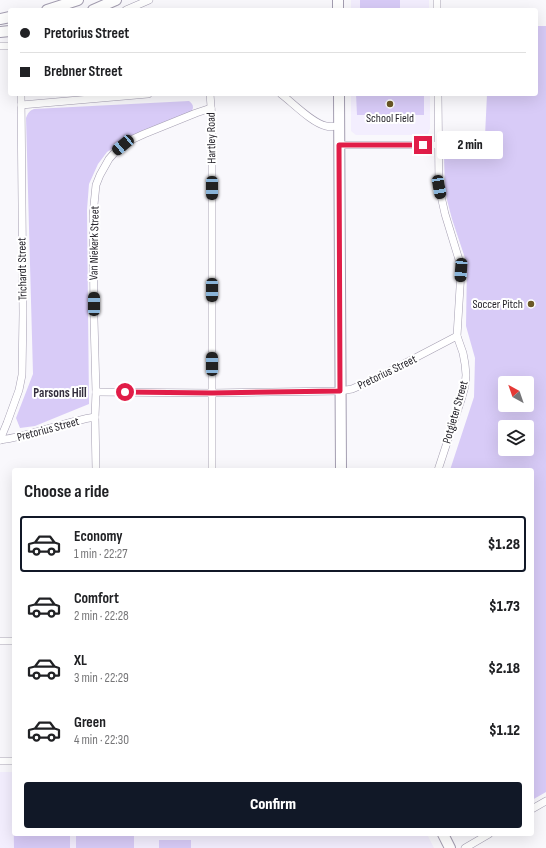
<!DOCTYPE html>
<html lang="en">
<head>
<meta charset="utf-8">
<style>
  :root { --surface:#fff; --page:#f6f6f6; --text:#202124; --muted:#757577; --line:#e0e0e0; --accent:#111827 }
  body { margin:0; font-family:"Sofia Sans Condensed",sans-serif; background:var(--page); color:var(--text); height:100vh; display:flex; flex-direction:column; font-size:15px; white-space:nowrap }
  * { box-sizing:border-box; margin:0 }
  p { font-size:13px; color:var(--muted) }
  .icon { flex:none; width:22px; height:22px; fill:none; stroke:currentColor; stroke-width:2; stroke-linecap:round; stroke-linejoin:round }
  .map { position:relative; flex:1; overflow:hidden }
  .side { position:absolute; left:12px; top:468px; width:522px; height:368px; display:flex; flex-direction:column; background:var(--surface); border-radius:4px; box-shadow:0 4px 16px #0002 }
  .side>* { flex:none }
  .hud { position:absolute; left:8px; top:8px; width:530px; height:88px; border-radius:4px; box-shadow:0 4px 16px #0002; display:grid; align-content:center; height:88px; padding:0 12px; background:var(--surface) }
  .needle { width:26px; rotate:320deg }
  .tools { position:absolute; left:498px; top:376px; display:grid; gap:8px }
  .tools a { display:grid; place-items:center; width:36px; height:36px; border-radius:4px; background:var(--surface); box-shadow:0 4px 16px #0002; font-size:20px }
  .end { position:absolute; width:18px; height:18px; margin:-9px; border:5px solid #e11d48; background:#fff; box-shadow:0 0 0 2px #fff }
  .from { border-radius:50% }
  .bubble { position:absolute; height:28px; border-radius:4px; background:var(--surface); box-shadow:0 4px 16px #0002; font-size:13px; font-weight:800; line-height:28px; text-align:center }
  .car { position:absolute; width:12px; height:24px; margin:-12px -6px; border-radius:5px; box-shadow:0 0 3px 1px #0007; background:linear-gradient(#222 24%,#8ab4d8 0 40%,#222 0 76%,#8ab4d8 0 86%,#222 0) }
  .hud b { display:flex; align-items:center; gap:14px; height:38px; font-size:15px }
  .hud b+b { border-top:1px solid var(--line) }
  .hud i { width:10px; height:10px; background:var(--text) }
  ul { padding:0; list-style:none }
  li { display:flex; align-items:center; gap:12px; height:56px; margin:0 8px 6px; padding:0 4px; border:2px solid transparent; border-radius:4px }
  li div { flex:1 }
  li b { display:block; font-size:15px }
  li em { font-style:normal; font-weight:800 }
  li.selected { border-color:var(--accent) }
  li>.icon { width:36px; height:36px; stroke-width:1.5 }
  h2 { padding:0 12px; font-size:18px; line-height:48px }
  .primary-button { display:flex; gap:8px; margin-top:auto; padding:8px 12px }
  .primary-button a { flex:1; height:46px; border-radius:4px; background:var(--accent); color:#fff; font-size:16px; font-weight:800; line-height:46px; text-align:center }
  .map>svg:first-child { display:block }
  .built { fill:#f3eefe }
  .green { fill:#d8cbf7; fill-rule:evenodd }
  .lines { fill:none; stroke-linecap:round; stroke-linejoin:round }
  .street-casing { stroke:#a49eb1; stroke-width:8 }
  .secondary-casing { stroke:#a49eb1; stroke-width:12 }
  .street { stroke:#fff; stroke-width:7 }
  .secondary { stroke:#fff; stroke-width:10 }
  .route { stroke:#e11d48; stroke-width:5 }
  .poi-dot { fill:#6a5826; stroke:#fff; stroke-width:1.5 }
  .labels { text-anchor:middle; stroke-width:4; stroke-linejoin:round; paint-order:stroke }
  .poi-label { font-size:12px; fill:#27252c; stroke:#fff }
  .street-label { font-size:12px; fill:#27252c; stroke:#fff }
  .neighbourhood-label { font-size:13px; font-weight:bold; fill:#332e3d; stroke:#fff }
</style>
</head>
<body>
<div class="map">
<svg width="546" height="848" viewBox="0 0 546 848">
  <rect width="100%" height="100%" fill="#f9f8fc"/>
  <g class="built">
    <rect x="351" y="0" width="78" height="10"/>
    <path d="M351,94H430V128L428,134L424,135H356L351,131Z"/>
    <path d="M0,772H14V834H427L434,848H0Z"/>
  </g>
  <g class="green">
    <rect x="360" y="0" width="40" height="10"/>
    <path d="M536,26H546V792L532,800V470H450L474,397L475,358L466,326L467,264L452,219L447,200L445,188L444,158L484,157L487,94H536ZM505,383H527V405H505ZM505,427H527V449H505Z"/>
    <path d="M356,94H424V115H357Z"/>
    <path d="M189,101C193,104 194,107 192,111L129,138L107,152L98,164L89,184L87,210L89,404L35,426L20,428L16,418L33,374L26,118C28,113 29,111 34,109Z"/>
    <path d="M13,785H14V834H70V848H14Z"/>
    <rect x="76" y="834" width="58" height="14"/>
    <rect x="159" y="840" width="32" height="8"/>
  </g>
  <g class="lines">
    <defs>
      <g id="street">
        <path d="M437,0V10"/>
        <path d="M126,10L149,0"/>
        <path d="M0,46H10"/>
        <path d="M210,94L212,119V470"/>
        <path d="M281,94C293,103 312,123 326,126C330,127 335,126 339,126"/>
        <path d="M438,94L439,187L445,214L460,263L461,271L457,336L463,353L465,364L466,375L465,386L462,397L438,470"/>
        <path d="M21,105L148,94"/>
        <path d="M339,145H438"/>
        <path d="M96,392L212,393L340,391L352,389L373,380L457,336"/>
        <path d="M0,440L7,423L19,390L22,375L23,313L21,94"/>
        <path d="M0,440C32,436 63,422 95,417"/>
        <path d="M96,470L95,417L96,392L94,319L93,215L96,185L100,175L109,159L116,151L123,145L133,139L144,134L196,113L211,108"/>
        <path d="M0,641H14"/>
        <path d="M0,761H14"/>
        <path d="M532,809L546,801"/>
        <path d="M465,848L489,834"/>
      </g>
      <g id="secondary">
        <path d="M338,0V10"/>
        <path d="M47,10L78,0"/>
        <path d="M93,10L116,0"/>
        <path d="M0,19L10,17"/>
        <path d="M0,32L10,31"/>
        <path d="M339,94L341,470"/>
        <path d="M443,834L450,848"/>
      </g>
    </defs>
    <use href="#street" class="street-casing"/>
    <use href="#secondary" class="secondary-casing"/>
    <use href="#street" class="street"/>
    <use href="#secondary" class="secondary"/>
  </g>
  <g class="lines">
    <path class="route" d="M125,392L212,393L340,391L339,145H423"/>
  </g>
  <g class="poi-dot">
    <circle cx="390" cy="104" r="4"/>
    <circle cx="531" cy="304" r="4"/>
  </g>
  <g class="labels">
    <g class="poi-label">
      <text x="390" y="122">School Field</text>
      <text x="523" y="308" text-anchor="end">Soccer Pitch</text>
    </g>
    <g class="street-label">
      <text transform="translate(211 138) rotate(-91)" y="4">Hartley Road</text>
      <text transform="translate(94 243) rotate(-89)" y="4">Van Niekerk Street</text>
      <text transform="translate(22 269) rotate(-91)" y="4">Trichardt Street</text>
      <text transform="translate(387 372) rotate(-26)" y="4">Pretorius Street</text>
      <text transform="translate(455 412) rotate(-74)" y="4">Potgieter Street</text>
      <text transform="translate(48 429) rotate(-15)" y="4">Pretorius Street</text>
    </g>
    <g class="neighbourhood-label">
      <text x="60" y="397">Parsons Hill</text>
    </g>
  </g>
</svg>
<div class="tools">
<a><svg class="needle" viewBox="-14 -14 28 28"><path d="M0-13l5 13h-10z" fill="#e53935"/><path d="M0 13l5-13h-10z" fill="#757577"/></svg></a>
<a><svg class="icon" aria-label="layers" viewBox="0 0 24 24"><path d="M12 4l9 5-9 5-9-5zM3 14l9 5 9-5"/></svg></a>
</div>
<i class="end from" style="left:125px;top:392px"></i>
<i class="end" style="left:423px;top:145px"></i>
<div class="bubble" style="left:437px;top:131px;width:66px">2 min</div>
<i class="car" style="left:123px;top:145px;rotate:230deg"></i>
<i class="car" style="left:439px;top:187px;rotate:170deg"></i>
<i class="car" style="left:212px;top:188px;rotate:180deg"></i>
<i class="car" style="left:461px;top:270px;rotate:184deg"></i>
<i class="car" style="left:212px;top:290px;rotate:180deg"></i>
<i class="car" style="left:94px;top:304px;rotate:0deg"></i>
<i class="car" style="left:212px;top:364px;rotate:0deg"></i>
<div class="hud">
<b><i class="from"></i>Pretorius Street</b>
<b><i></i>Brebner Street</b>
</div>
<section class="side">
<h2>Choose a ride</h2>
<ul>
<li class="selected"><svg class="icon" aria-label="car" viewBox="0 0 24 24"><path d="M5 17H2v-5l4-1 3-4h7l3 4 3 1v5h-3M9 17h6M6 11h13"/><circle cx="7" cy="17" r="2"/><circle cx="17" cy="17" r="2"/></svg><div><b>Economy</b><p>1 min · 22:27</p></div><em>$1.28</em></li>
<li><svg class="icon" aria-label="car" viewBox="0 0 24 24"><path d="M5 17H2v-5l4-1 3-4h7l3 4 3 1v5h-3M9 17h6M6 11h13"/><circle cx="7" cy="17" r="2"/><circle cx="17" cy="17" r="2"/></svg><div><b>Comfort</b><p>2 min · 22:28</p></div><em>$1.73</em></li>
<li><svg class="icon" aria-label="car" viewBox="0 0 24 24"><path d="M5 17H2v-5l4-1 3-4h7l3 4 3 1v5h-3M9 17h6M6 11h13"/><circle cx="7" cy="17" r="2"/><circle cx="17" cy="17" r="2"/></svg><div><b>XL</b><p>3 min · 22:29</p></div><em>$2.18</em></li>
<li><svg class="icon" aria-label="car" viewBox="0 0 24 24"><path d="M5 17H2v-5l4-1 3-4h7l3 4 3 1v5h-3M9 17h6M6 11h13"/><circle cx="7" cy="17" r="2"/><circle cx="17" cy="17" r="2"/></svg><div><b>Green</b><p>4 min · 22:30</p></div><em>$1.12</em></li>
</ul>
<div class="primary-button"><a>Confirm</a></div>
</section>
</div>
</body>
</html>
